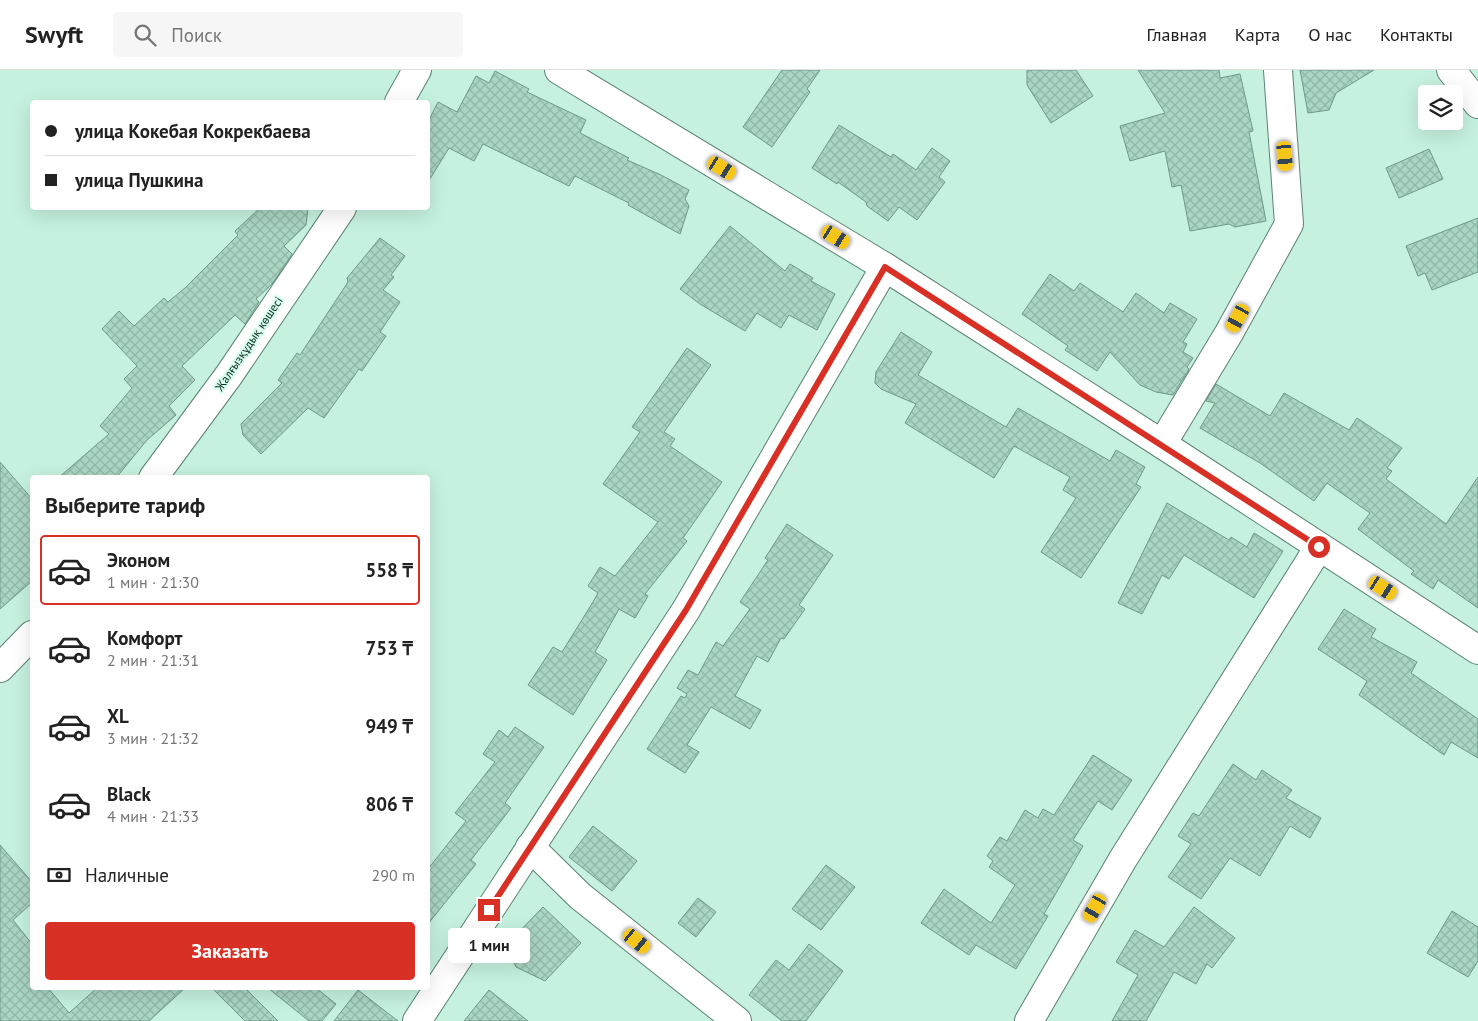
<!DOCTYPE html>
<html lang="ru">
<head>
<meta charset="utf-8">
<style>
  :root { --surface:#fff; --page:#f6f6f6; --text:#222; --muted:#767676; --line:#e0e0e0; --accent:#d93025 }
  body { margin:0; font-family:"PT Sans",sans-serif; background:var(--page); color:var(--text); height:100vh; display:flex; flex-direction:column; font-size:19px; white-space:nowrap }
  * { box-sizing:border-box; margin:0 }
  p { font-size:16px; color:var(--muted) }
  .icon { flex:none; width:28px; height:28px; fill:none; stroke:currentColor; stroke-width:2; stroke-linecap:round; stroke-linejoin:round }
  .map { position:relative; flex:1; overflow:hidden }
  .details { position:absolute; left:30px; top:405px; width:400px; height:515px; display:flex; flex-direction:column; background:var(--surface); border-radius:5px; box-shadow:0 5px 20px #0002 }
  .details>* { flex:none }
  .hud { position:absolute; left:30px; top:30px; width:400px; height:110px; border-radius:5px; box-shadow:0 5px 20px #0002; display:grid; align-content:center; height:110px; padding:0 15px; background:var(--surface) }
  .controls { position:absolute; left:1418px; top:15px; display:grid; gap:10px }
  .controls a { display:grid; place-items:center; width:45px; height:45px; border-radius:5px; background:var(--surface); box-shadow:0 5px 20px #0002; font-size:25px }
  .end { position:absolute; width:22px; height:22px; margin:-11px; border:6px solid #d93025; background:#fff; box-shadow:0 0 0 2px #fff }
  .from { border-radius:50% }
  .bubble { position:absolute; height:35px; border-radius:5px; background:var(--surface); box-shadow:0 5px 20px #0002; font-size:16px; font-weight:700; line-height:35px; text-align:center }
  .car { position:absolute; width:15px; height:30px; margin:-15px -8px; border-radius:6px; box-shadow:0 0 4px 1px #0007; background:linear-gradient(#f5c518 24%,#345 0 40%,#f5c518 0 76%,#345 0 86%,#f5c518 0) }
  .hud b { display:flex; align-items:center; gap:18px; height:48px; font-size:19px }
  .hud b+b { border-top:1px solid var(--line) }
  .hud i { width:12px; height:12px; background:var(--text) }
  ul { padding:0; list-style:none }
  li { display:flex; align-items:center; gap:15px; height:70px; margin:0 10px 8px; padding:0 5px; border:2px solid transparent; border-radius:5px }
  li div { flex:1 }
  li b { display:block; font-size:19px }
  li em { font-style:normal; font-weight:700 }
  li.on { border-color:var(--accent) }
  li>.icon { width:45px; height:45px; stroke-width:1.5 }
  h2 { padding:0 15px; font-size:22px; line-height:60px }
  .pay { display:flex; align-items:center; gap:12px; height:55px; padding:0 15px; font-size:19px }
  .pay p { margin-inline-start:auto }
  .button { display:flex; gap:10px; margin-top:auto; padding:10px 15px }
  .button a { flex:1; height:58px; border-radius:5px; background:var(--accent); color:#fff; font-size:20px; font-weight:700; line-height:58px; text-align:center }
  header { display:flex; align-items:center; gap:30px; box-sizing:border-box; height:70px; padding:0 25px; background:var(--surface); border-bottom:1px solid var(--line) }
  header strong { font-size:24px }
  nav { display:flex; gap:28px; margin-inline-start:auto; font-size:18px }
  .search { width:350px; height:45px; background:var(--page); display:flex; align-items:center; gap:12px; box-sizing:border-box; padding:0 18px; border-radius:5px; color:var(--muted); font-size:19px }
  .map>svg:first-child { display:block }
  .building { fill:url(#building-cross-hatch); stroke:#6f9887 }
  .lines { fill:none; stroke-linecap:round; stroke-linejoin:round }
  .minor-casing { stroke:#5a8272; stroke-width:30 }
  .minor { stroke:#fff; stroke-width:28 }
  .route { stroke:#d93025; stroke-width:6 }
  .labels { text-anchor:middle; stroke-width:4; stroke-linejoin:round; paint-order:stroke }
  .street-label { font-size:12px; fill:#182922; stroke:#d2feeb }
</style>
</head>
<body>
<header>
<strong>Swyft</strong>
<div class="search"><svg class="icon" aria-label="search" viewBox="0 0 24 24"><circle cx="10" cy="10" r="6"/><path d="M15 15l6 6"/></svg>Поиск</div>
<nav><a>Главная</a><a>Карта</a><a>О нас</a><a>Контакты</a></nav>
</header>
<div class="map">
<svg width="1478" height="951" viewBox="0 0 1478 951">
  <defs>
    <pattern id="building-cross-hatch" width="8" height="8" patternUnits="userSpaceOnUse" patternTransform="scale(1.25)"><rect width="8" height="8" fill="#aad5c3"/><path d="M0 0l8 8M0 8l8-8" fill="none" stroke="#92b7a7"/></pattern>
  </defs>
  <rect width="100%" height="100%" fill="#c5f1de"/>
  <g class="building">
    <path d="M782,0H820L807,19L810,22L772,77L743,57Z"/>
    <path d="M1027,0H1076L1093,26L1051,53L1027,15Z"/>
    <path d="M1138,0H1219L1220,8L1240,4L1253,61L1249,62L1266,151L1235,157L1229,154L1190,161L1181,115L1172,117L1165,81L1130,91L1120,56L1165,43Z"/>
    <path d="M1300,0H1374L1336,23L1329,40L1308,43Z"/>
    <path d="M495,1L529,19L527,22L586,50L580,63L629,88L627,90L661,105L689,120L685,129L689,136L680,164L628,135L629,133L575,106L569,116L483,74L474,91L449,78L428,112V52L438,32L457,42L476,6L489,13Z"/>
    <path d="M839,55L891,87L893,84L916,100L932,78L950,91L939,107L945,112L917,150L899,137L888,151L867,136L866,132L838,112L837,114L812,98Z"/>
    <path d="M1429,79L1443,109L1399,128L1386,98Z"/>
    <path d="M260,138H308L306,155L284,176L292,184L272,214L256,229L259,232L245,254L235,245L182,296L195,310L169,336L176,345L147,370L116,408H58L109,364L100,356L132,318L124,309L137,296L102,259L119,241L134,256L164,228L168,232L185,218L238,165L235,161Z"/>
    <path d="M1478,148V202L1432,220L1425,203L1418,206L1406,176Z"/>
    <path d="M730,156L785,201L790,194L813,208L811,211L835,224L817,260L789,245L781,258L757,243L745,261L700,234L680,219Z"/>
    <path d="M380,168L405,186L391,205L394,207L383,220L400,232L380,262L386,266L362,301L359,299L324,348L308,338L261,384L243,365L241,354L282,313L278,310L297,283L300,285L348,212L347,208Z"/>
    <path d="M1050,204L1074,221L1080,213L1123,242L1136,223L1164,243L1170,233L1197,249L1183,272L1187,274L1183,282L1193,288L1187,297L1189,299L1173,325L1156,322L1140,315L1110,282L1097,301L1065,280L1068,276L1022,244Z"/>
    <path d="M901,262L932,282L918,305L1006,357L1018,338L1110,391L1116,380L1145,397L1136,414L1141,417L1081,508L1041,482L1076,428L1063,420L1070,407L1014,376L994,408L905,353L916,334L881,319L875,313L876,302Z"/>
    <path d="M687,278L711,295L664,362L675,369L670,376L722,412L683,468L687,471L645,524L648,526L635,548L619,539L595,582L607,590L573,645L528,615L553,577L562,582L593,532L598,523L588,516L600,497L615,506L658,452L603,414L640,362L632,357Z"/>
    <path d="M1216,314L1270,346L1284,323L1349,360L1357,348L1402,378L1387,398L1392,401L1386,409L1446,454L1478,407V538L1438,510L1433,519L1411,504L1414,501L1358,459L1370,443L1327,413L1314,431L1260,393L1200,358L1215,333L1206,331Z"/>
    <path d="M0,392L32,429V511L0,539Z"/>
    <path d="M1167,433L1229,470L1231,467L1247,477L1254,463L1283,481L1254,528L1184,485L1169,509L1162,505L1142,544L1118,533Z"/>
    <path d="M787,454L833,485L799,535L805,539L784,569L781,568L768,592L757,586L735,626L761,640L750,659L711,637L687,675L699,682L685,703L647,679L681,626L685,628L687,624L677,618L688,600L698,605L716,572L723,576L750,539L740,532L768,490L765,488Z"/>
    <path d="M1344,539L1376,559L1371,567L1417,592L1411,603L1478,649V688L1451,672L1444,685L1359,625L1367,611L1318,579Z"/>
    <path d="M515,657L544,677L505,733L511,738L471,790L476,794L428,854V799L466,751L455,743L495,692L483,684L499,660L508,667Z"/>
    <path d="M1093,685L1132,710L1112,740L1098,731L1073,770L1083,776L1044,844L1048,846L1016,899L976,875L969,885L921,853L944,819L991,853L1015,815L989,797L993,791L987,786L1000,767L1007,771L1025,740L1038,748L1043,739L1054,745Z"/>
    <path d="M1233,694L1256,710L1262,700L1292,720L1286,728L1321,748L1310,768L1290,756L1260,806L1230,788L1201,829L1168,807L1191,774L1178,766L1193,743L1199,746Z"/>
    <path d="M593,756L637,791L612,821L569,787Z"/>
    <path d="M0,775L32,812V833L13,850L32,874V918H48L69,943L97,918H185L149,951H0Z"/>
    <path d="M826,795L855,817L821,860L792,839Z"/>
    <path d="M698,828L716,842L696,867L678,853Z"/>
    <path d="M543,837L581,873L545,911L516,897L511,887L512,869Z"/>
    <path d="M1194,837L1235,868L1212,898L1207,894L1196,914L1174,902L1146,951H1112L1138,905L1116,892L1135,860L1164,877Z"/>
    <path d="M1452,841L1478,857V891L1468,907L1427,883Z"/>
    <path d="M809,874L843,901L806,951H782L749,925L776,890L789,900Z"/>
    <path d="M212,918H245L278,951H245Z"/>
    <path d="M268,918H316L336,934L322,951H309Z"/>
    <path d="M358,920L398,951H334Z"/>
    <path d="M489,920L528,951H464Z"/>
  </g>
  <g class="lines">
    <defs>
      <g id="minor">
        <path d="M559,0L885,197L1162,374L1478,580"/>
        <path d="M1451,0L1478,34"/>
        <path d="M399,32L417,0"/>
        <path d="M1162,374L1229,263L1289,154L1278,0"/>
        <path d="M153,408L229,305L342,138"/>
        <path d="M0,598L32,565"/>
        <path d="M530,777L580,826L737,951"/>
        <path d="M417,951L686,540L885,197"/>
        <path d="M1029,951L1123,789L1319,477"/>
      </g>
    </defs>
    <use href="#minor" class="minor-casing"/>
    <use href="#minor" class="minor"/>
  </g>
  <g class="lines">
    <path class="route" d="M489,840L686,540L885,197L1319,477"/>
  </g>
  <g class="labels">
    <g class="street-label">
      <text transform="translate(249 274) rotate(-56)" y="4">Жалғызқұдық көшесі</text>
    </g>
  </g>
</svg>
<div class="controls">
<a><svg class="icon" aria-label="layers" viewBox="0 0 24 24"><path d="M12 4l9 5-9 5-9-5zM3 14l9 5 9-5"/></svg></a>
</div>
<i class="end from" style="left:1319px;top:477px"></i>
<i class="end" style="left:489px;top:840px"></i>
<div class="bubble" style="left:448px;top:858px;width:82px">1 мин</div>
<i class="car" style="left:1285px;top:86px;rotate:175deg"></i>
<i class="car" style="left:722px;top:98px;rotate:121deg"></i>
<i class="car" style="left:836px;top:167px;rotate:121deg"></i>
<i class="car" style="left:1238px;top:248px;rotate:209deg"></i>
<i class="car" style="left:1383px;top:518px;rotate:123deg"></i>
<i class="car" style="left:1095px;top:838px;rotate:210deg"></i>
<i class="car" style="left:637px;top:871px;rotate:129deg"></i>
<div class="hud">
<b><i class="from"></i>улица Кокебая Кокрекбаева</b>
<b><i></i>улица Пушкина</b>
</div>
<section class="details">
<h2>Выберите тариф</h2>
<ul>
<li class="on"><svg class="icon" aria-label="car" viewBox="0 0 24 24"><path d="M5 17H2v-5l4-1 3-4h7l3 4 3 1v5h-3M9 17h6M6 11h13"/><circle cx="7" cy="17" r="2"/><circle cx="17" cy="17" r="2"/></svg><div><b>Эконом</b><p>1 мин · 21:30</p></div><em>558 ₸</em></li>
<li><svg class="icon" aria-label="car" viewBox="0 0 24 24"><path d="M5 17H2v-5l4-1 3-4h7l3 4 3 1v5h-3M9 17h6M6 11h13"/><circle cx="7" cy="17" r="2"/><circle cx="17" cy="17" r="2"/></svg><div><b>Комфорт</b><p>2 мин · 21:31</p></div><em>753 ₸</em></li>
<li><svg class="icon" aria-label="car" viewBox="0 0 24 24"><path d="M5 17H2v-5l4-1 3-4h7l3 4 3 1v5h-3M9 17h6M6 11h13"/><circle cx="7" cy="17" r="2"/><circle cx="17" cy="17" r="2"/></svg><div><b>XL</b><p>3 мин · 21:32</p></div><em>949 ₸</em></li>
<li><svg class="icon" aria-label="car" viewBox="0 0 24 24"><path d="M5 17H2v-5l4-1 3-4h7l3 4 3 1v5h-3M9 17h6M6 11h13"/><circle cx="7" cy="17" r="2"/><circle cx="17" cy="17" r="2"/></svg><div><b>Black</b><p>4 мин · 21:33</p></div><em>806 ₸</em></li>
</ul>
<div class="pay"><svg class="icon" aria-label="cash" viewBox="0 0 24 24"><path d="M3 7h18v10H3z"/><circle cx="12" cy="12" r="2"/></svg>Наличные<p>290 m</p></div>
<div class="button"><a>Заказать</a></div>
</section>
</div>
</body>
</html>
